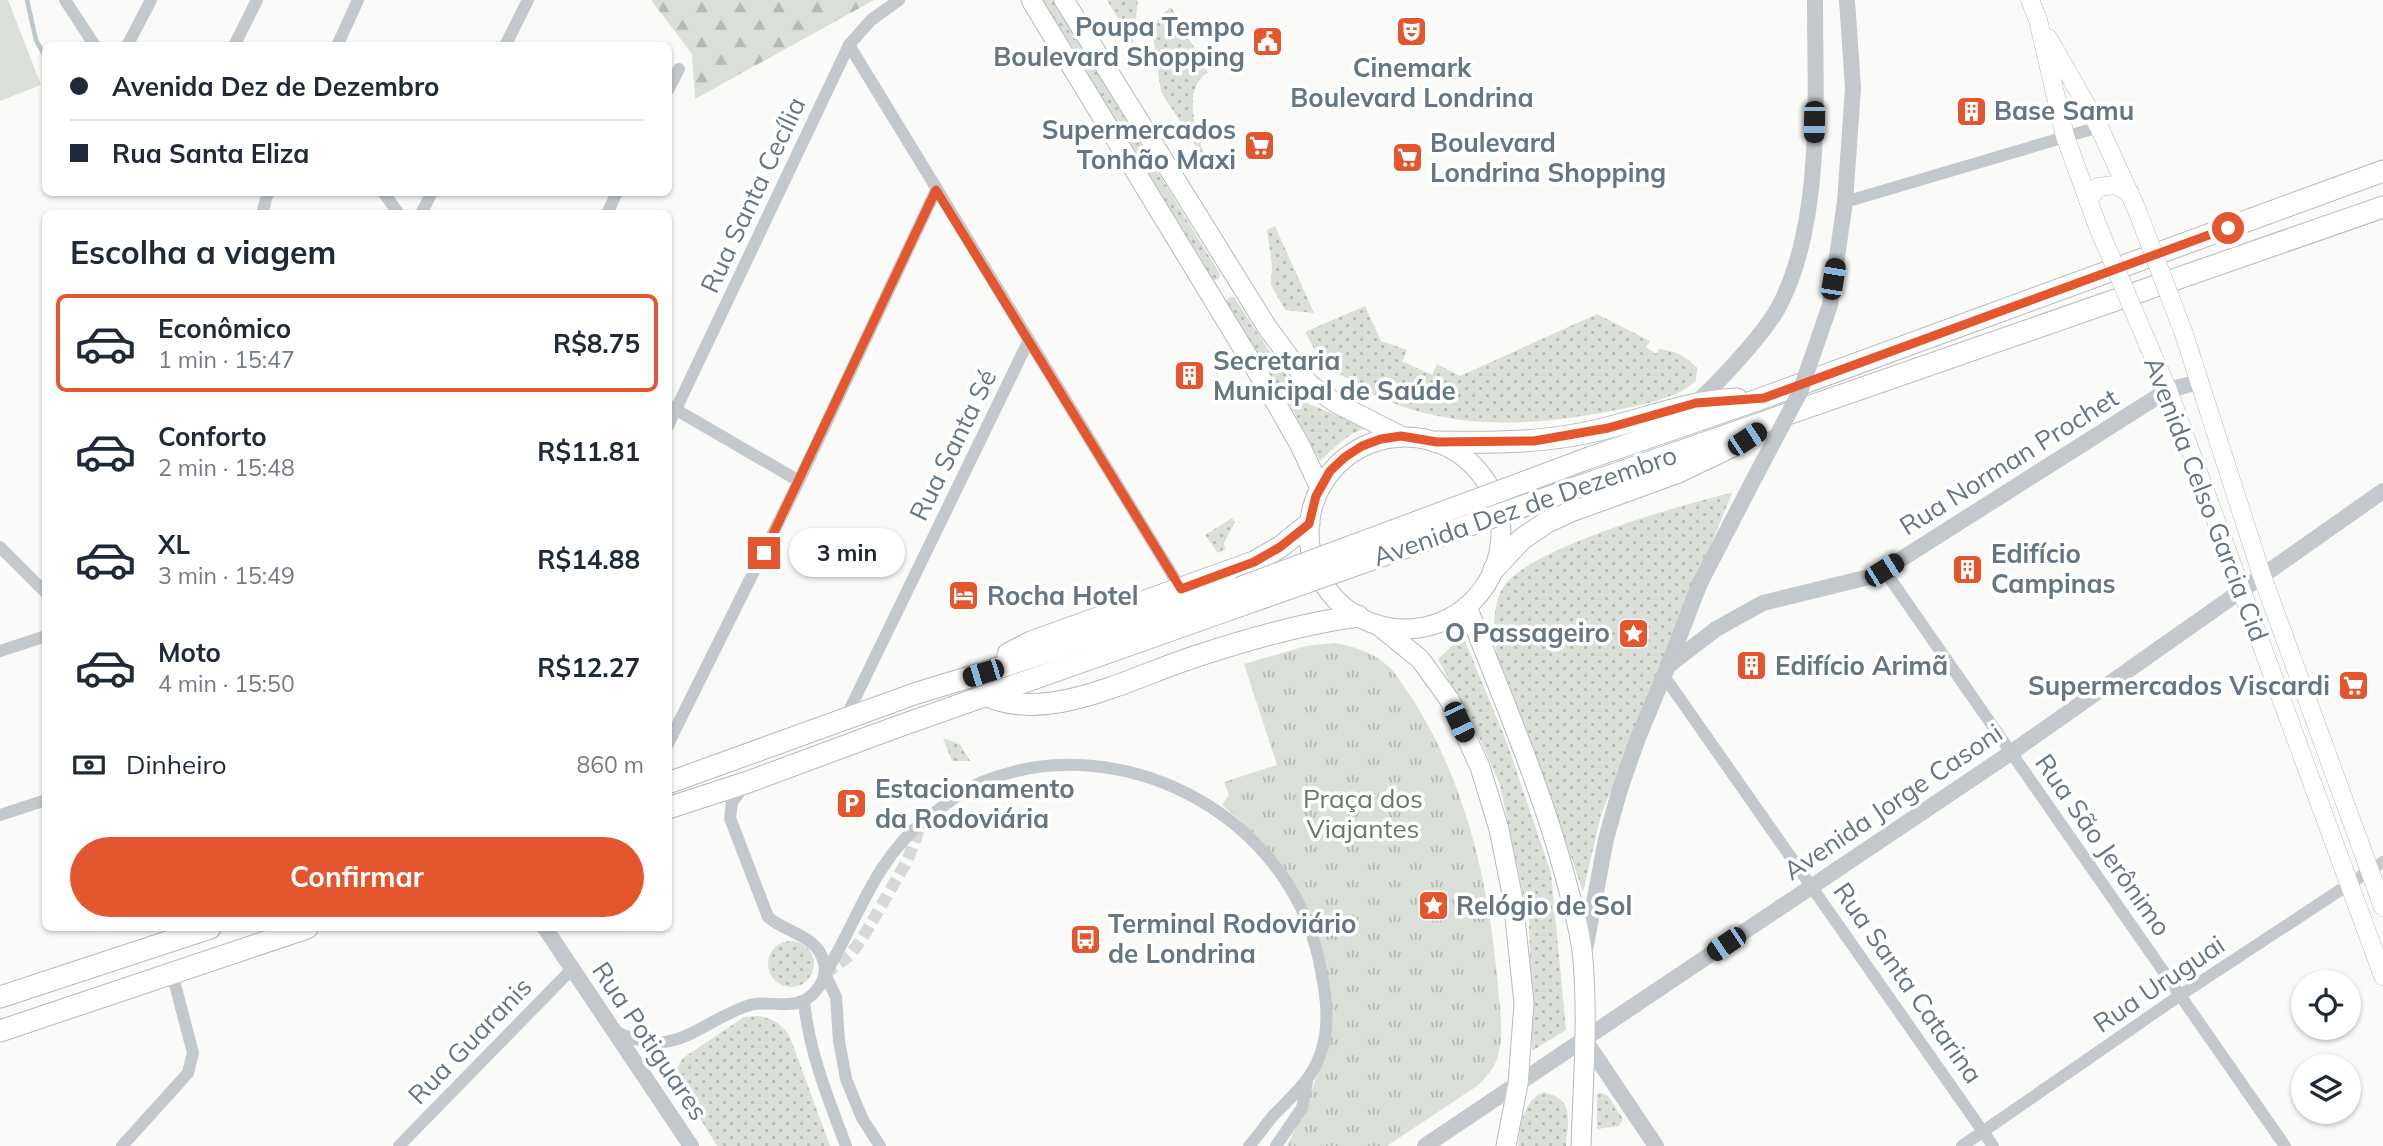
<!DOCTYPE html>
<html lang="pt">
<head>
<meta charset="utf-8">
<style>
  :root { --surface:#fff; --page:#f6f6f7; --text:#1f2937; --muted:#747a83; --line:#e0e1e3; --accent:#e4572e }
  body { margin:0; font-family:Mulish,sans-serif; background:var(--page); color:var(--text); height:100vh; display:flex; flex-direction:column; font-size:26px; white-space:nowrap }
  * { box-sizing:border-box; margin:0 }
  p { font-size:23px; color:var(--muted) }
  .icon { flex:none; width:38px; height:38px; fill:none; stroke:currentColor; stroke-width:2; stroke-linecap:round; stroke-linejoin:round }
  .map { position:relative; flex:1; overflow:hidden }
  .drawer { position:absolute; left:42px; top:210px; width:630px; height:721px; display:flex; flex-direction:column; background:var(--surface); border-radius:10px; box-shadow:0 2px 5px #0004 }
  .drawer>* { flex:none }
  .banner { position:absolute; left:42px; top:42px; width:630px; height:154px; border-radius:10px; box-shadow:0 2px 5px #0004; display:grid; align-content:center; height:154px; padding:0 28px; background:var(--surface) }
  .controls { position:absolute; left:2291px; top:970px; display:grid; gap:14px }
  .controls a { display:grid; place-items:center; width:70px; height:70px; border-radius:50%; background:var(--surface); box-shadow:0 2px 5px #0004; font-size:35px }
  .end { position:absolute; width:32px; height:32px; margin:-16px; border:9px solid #e4572e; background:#fff; box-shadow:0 0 0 4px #fff }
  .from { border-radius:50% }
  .bubble { position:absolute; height:49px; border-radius:24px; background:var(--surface); box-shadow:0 2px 5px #0004; font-size:23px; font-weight:700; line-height:49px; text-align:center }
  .car { position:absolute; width:21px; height:42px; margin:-21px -10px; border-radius:9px; box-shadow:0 0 5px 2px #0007; background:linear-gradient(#222 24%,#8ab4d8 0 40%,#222 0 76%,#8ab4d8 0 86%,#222 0) }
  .banner b { display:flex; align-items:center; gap:24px; height:66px; font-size:26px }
  .banner b+b { border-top:2px solid var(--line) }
  .banner i { width:18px; height:18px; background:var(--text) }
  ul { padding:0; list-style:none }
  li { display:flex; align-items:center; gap:21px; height:98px; margin:0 14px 10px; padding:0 14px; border:4px solid transparent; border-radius:10px }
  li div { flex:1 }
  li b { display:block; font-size:26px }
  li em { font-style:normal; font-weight:700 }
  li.active { border-color:var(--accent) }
  li>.icon { width:63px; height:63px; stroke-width:1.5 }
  h2 { padding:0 28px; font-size:32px; line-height:84px }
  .pay { display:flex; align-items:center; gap:18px; height:77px; padding:0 28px; font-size:26px }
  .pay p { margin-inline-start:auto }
  .action { display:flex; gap:14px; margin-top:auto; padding:14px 28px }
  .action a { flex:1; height:80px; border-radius:42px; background:var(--accent); color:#fff; font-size:28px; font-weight:700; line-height:80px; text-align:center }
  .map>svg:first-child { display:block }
  .grass { fill:url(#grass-dots) }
  .forest { fill:url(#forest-firs) }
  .park { fill:url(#park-tufts) }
  .garden { fill:#dadfd7 }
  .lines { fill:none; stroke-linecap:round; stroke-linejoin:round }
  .stream { stroke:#bbc7cb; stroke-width:4.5 }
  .minor-tunnel { stroke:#d5d9db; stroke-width:12; stroke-dasharray:12 6; stroke-linecap:butt }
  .secondary-casing { stroke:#b3babf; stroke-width:19 }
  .primary-casing { stroke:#b5babe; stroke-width:21 }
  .trunk-casing { stroke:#b4b9bd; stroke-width:23 }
  .minor { stroke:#c3c8cc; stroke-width:12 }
  .tertiary { stroke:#c3c8cc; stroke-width:16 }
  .secondary { stroke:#fff; stroke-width:18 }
  .primary { stroke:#fff; stroke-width:19 }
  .trunk { stroke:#fff; stroke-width:21 }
  .secondary-bridge-casing { stroke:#b3babf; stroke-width:19; stroke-linecap:butt }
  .trunk-bridge-casing { stroke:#b4b9bd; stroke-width:23; stroke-linecap:butt }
  .tertiary-bridge { stroke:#c3c8cc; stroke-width:16 }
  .secondary-bridge { stroke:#fff; stroke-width:18 }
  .trunk-bridge { stroke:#fff; stroke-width:21 }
  .route { stroke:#e4572e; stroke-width:9 }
  .labels { text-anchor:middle; stroke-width:7; stroke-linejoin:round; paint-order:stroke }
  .poi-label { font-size:26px; font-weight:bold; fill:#657683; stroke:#fff; text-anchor:start }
  .street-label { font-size:26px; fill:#657683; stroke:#fff }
  .park-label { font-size:26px; fill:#687a64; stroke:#fff }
</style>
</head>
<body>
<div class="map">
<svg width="2383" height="1146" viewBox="0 0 2383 1146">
  <defs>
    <pattern id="grass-dots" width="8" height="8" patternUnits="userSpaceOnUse" patternTransform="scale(1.75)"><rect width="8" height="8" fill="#dadfd7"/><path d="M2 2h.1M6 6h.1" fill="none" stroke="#b4b9b4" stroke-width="1.8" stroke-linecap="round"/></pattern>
    <pattern id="forest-firs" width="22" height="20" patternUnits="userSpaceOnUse" patternTransform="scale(1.75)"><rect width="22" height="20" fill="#dadfd7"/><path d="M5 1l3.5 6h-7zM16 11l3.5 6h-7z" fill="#b4b9b4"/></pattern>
    <pattern id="park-tufts" width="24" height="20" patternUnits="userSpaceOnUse" patternTransform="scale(1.75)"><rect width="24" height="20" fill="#dadfd7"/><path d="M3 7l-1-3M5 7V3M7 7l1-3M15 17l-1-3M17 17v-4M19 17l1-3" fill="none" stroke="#b4b9b4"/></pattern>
  </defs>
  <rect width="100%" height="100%" fill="#fafaf8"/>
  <g class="grass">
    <path d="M1041,0H1053L1220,274L1219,279L1214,280L1210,276Z"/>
    <path d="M1107,0H1138L1133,44Z"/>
    <path d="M1171,7L1208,72C1179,92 1199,137 1207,163L1161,92L1153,36L1158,18Z"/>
    <path d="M1275,226L1314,313L1285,310L1271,285L1272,264L1267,230Z"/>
    <path d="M1230,297H1234L1280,367L1294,384L1279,390L1226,301Z"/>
    <path d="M1365,306L1381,341L1407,350L1402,361L1432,375L1437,364L1460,376L1597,314L1650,341L1646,347L1656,354L1659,349C1677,351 1685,356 1697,368L1696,381C1673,401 1635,406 1606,412C1508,431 1400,430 1322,359C1315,352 1310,340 1305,332Z"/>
    <path d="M1298,396L1309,404L1368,428C1348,432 1335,448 1320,461L1288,401L1289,398Z"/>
    <path d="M1732,493L1601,815L1583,892C1567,844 1550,795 1532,747C1519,714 1499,678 1495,643C1493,625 1494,601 1504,586C1530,548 1685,503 1732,493Z"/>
    <path d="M1232,518L1235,522L1224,543L1225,549L1218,553L1205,535Z"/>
    <path d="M1463,636L1507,743L1551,873L1566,1030L1532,1051L1529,922L1500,785L1480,739L1438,659Z"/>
    <path d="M943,738L960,744L970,761H952Z"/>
    <circle cx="791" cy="964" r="23"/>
    <path d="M757,1016C772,1018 782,1024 790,1037L830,1146H717L676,1079L677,1068L683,1058L744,1017Z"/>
    <path d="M1543,1092C1575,1099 1568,1119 1566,1146H1518C1520,1125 1522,1103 1543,1092Z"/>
    <path d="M1601,1093L1608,1096L1623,1119L1619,1126L1597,1129V1094Z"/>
  </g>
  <path class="forest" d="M651,0H874L695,99L692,54Z"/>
  <path class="park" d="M1335,643C1353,646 1374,653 1388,666C1398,675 1405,689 1413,700C1467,784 1490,889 1498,987C1500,1010 1504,1034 1498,1056C1495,1068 1486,1077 1477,1086L1387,1146H1287L1305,1109L1321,1064L1330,1018L1298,893C1278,857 1253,831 1222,805L1229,795L1224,782L1277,765L1244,664L1306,646Z"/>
  <path class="garden" d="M0,0H8L41,85L0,101Z"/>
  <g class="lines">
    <path class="stream" d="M27,0L36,40L46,58"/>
    <path class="minor-tunnel" d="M825,974L849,956L862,939L907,861L922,822"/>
    <defs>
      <g id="secondary">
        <path d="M2030,0L2038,20L2065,136L2098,227"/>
        <path d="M2048,38L2099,127L2137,210"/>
        <path d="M2088,200L2098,187L2115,185L2130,193"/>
        <path d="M2184,334L2262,576L2383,907"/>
        <path d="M2150,349L2168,390L2383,976"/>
      </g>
      <g id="primary">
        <path d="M1031,0L1272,396L1301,447L1320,488"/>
        <path d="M1064,0L1267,327L1309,384L1336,403L1401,436"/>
        <circle cx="1405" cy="533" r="96"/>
        <path d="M1467,606C1501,696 1540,783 1565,876C1572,904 1581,932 1583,960C1588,1021 1583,1084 1581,1146"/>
        <path d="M1378,625L1420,659L1449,699L1480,767L1499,829L1513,899L1524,1003L1518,1084L1506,1146"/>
      </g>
      <g id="trunk">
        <path d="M1437,442C1495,443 1551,443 1607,428C1651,417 1691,401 1737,399"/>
        <path d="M1589,458L1760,399L2383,171"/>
        <path d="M1595,481L2383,207"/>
        <path d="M1494,569L1522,539L1547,522L1571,511L1676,473L1741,442"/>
        <path d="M1008,654L1031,642L1254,562L1280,547L1309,524"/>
        <path d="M988,696C1050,724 1136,675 1197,656C1249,639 1304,623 1358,616"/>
        <path d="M668,783L917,693L983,673L1239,588"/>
        <path d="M668,808L748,782L891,729L1242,605"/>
        <path d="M0,997L210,928"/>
        <path d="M0,1031L307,928"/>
      </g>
    </defs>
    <use href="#secondary" class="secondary-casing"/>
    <use href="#primary" class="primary-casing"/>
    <use href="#trunk" class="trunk-casing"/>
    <g class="minor">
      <path d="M65,0L95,46"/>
      <path d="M849,45L1181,589"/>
      <path d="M127,46L151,0"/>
      <path d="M234,46L257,0"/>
      <path d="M337,46L358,0"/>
      <path d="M505,46L528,0"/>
      <path d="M668,90L679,69"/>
      <path d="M383,192L399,214"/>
      <path d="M1845,202L2099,127"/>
      <path d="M262,214L268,192"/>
      <path d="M421,214L432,192"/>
      <path d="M607,214L617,192"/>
      <path d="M668,405L799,481"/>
      <path d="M668,426L849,45L871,20L899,0"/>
      <path d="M0,547L46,593"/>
      <path d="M1884,570L2285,1146"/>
      <path d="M0,651L46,636"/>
      <path d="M1664,676L1993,1146"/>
      <path d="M845,719L1028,342"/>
      <path d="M668,744L799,481L936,190"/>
      <path d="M0,815L46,800"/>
      <path d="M804,1001C809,1052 828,1098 846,1146"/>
      <path d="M614,1031C675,1060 692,1027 744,1007C770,996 797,1017 818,988C824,980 826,972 824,963C818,935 786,933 768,917L730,818L732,802L745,785"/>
      <path d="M122,1146L188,1073L193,1053L172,973"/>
      <path d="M399,1146L573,968"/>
      <path d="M880,1146L862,1118L846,1079L839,1041L836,997L825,974C857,922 874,860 925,820C940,808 964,790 982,782C1119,726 1285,813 1318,956C1325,988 1332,1024 1320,1055C1311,1081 1290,1098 1272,1117C1264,1127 1257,1137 1249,1146"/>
      <path d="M1276,1146L1302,1108L1307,1082"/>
      <path d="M1962,1146L2179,996L2383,862"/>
    </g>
    <g class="tertiary">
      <path d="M1830,305L1845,202L1853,88L1847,0"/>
      <path d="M1696,403C1720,381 1761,337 1777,310C1824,226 1815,94 1815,0"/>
      <path d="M1668,666L1700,583L1756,475"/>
      <path d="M545,928L691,1146"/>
      <path d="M1585,950L1606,839L1620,789L1638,738L1668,666L1716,629L1763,603L1865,578L1884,570L2168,390L2199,382"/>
      <path d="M1584,1039L1656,1146"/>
      <path d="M1425,1146L2012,752L2383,491"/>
    </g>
    <use href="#secondary" class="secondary"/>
    <use href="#primary" class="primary"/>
    <use href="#trunk" class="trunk"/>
    <defs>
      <g id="secondary-bridge">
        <path d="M2137,210L2184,334"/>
        <path d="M2098,227L2150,349"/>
      </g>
      <g id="trunk-bridge">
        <path d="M1239,588L1589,458"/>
        <path d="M1242,605L1595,481"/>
      </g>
    </defs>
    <use href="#secondary-bridge" class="secondary-bridge-casing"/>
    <use href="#trunk-bridge" class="trunk-bridge-casing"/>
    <path class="tertiary-bridge" d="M1756,475L1800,392L1830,305"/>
    <use href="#secondary-bridge" class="secondary-bridge"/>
    <use href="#trunk-bridge" class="trunk-bridge"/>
  </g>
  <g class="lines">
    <path class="route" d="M764,553L936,190L1181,589L1254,562L1280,547L1309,524L1316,496L1330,471L1345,457L1362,446L1381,439L1401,436L1437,442L1534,441L1608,428L1696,403L1764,398L2228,228"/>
  </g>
  <defs>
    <symbol id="theatre-square" viewBox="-11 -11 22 22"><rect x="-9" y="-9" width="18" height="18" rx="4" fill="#e4572e" stroke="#fff"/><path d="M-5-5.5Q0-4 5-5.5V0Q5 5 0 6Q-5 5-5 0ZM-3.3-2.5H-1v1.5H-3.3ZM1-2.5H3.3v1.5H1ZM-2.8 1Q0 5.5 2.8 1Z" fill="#fff"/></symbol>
    <symbol id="civic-square" viewBox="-11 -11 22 22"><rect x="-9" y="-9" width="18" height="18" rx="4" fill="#e4572e" stroke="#fff"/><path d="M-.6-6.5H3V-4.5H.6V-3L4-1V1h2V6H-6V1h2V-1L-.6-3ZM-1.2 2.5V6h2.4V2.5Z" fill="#fff"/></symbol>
    <symbol id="building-square" viewBox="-11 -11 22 22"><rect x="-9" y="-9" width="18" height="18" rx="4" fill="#e4572e" stroke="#fff"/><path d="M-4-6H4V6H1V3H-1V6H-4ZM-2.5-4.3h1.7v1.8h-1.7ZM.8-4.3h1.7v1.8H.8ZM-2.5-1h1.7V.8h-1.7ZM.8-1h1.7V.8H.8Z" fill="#fff"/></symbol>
    <symbol id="supermarket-square" viewBox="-11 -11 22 22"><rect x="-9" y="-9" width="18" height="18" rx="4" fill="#e4572e" stroke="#fff"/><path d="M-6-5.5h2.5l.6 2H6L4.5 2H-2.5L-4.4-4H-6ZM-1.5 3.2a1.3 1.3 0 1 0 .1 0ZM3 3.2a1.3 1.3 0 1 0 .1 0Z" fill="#fff"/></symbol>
    <symbol id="hotel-square" viewBox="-11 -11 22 22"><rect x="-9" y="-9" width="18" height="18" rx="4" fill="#e4572e" stroke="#fff"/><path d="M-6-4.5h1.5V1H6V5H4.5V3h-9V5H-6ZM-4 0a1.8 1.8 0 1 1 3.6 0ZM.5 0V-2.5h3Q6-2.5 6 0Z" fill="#fff"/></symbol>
    <symbol id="sight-square" viewBox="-11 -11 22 22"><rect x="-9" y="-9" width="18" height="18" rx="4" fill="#e4572e" stroke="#fff"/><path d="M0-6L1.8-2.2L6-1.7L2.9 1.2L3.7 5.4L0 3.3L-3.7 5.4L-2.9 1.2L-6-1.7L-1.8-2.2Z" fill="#fff"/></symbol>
    <symbol id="parking-square" viewBox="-11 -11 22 22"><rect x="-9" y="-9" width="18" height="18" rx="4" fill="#e4572e" stroke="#fff"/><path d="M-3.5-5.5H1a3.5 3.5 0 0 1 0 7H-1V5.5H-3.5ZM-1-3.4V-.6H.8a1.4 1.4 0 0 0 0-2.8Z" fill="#fff"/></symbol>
    <symbol id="bus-square" viewBox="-11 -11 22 22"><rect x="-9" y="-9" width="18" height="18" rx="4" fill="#e4572e" stroke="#fff"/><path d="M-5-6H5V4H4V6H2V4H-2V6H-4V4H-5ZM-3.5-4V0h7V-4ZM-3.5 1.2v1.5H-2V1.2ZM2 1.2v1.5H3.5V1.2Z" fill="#fff"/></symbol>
  </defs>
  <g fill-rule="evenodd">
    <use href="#theatre-square" x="1394" y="14" width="35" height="35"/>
    <use href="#civic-square" x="1250" y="24" width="35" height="35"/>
    <use href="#building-square" x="1954" y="94" width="35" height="35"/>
    <use href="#supermarket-square" x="1242" y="128" width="35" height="35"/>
    <use href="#supermarket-square" x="1390" y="140" width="35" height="35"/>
    <use href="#building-square" x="1172" y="358" width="35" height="35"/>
    <use href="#building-square" x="1950" y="552" width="35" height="35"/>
    <use href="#hotel-square" x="946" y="578" width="35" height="35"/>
    <use href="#sight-square" x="1616" y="616" width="35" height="35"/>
    <use href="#building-square" x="1734" y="648" width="35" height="35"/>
    <use href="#supermarket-square" x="2336" y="668" width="35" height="35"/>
    <use href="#parking-square" x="834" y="786" width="35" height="35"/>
    <use href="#sight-square" x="1416" y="888" width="35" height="35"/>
    <use href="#bus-square" x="1068" y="922" width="35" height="35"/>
  </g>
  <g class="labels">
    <g class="poi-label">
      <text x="1245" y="36" text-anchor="end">Poupa Tempo<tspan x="1245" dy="30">Boulevard Shopping</tspan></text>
      <text x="1412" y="77" text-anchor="middle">Cinemark<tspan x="1412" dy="30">Boulevard Londrina</tspan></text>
      <text x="1994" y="120">Base Samu</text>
      <text x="1236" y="139" text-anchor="end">Supermercados<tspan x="1236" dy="30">Tonhão Maxi</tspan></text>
      <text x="1430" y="152">Boulevard<tspan x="1430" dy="30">Londrina Shopping</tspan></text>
      <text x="1213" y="370">Secretaria<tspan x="1213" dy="30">Municipal de Saúde</tspan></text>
      <text x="1991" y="563">Edifício<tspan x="1991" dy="30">Campinas</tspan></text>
      <text x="987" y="605">Rocha Hotel</text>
      <text x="1610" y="642" text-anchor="end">O Passageiro</text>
      <text x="1775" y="675">Edifício Arimã</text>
      <text x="2330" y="695" text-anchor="end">Supermercados Viscardi</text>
      <text x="875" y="798">Estacionamento<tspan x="875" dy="30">da Rodoviária</tspan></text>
      <text x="1456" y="915">Relógio de Sol</text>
      <text x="1108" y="933">Terminal Rodoviário<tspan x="1108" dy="30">de Londrina</tspan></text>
    </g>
    <g class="street-label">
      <text transform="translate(753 195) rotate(-65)" y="9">Rua Santa Cecília</text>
      <text transform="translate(953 445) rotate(-64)" y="9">Rua Santa Sé</text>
      <text transform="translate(2009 462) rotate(-32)" y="9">Rua Norman Prochet</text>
      <text transform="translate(2206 499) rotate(69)" y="9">Avenida Celso Garcia Cid</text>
      <text transform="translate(1525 506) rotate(-19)" y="9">Avenida Dez de Dezembro</text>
      <text transform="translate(1893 802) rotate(-34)" y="9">Avenida Jorge Casoni</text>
      <text transform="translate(2103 845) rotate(55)" y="9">Rua São Jerônimo</text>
      <text transform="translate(1908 983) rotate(55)" y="9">Rua Santa Catarina</text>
      <text transform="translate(2159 984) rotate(-34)" y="9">Rua Uruguai</text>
      <text transform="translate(470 1041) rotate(-46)" y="9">Rua Guaranis</text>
      <text transform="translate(650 1041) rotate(56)" y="9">Rua Potiguares</text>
    </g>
    <g class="park-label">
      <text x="1363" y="808">Praça dos<tspan x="1363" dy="30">Viajantes</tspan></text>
    </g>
  </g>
</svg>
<div class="controls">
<a><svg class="icon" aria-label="locate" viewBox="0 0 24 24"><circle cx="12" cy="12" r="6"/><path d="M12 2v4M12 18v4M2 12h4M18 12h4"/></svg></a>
<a><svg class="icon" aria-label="layers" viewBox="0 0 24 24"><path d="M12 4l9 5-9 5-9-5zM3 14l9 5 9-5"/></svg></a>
</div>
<i class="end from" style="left:2228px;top:228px"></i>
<i class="end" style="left:764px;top:553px"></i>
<div class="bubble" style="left:789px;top:528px;width:116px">3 min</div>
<i class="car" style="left:1814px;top:122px;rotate:181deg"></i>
<i class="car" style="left:1833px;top:279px;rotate:9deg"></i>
<i class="car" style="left:1747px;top:439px;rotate:57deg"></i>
<i class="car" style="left:1884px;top:570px;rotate:58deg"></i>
<i class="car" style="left:983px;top:673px;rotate:253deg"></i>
<i class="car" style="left:1459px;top:722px;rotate:155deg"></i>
<i class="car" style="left:1726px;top:944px;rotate:236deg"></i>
<div class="banner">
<b><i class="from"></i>Avenida Dez de Dezembro</b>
<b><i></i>Rua Santa Eliza</b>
</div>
<section class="drawer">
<h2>Escolha a viagem</h2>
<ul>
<li class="active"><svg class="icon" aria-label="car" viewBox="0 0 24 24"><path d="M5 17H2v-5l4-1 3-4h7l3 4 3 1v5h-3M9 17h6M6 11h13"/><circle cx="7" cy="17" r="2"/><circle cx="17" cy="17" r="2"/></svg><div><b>Econômico</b><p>1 min · 15:47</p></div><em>R$8.75</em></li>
<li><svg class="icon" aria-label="car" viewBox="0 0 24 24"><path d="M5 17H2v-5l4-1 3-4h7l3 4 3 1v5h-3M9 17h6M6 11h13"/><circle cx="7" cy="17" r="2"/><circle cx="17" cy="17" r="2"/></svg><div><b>Conforto</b><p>2 min · 15:48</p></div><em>R$11.81</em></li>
<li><svg class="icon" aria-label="car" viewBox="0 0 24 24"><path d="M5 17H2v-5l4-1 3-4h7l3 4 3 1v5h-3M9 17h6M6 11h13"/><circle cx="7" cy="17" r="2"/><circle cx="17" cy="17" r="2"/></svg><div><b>XL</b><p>3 min · 15:49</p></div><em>R$14.88</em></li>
<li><svg class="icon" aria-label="car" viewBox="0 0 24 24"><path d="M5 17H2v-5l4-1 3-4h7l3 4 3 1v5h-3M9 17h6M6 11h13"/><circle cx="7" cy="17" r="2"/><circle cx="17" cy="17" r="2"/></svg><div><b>Moto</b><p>4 min · 15:50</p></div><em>R$12.27</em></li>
</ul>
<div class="pay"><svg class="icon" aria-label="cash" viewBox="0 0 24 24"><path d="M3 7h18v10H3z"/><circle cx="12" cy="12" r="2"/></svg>Dinheiro<p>860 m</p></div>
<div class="action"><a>Confirmar</a></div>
</section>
</div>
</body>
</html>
